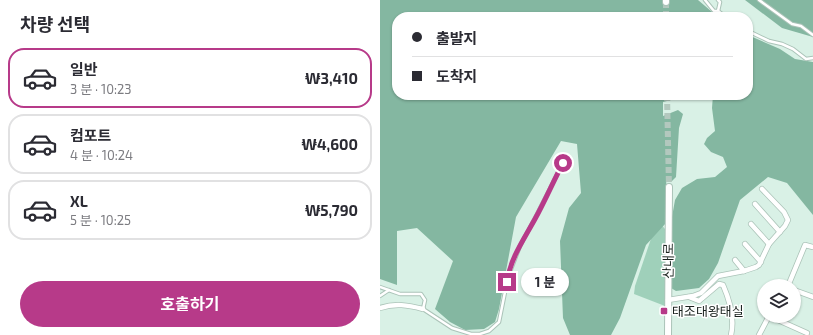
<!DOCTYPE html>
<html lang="ko">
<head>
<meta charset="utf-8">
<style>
  :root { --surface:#fff; --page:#f2f2f3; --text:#2b2b33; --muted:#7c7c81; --line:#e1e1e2; --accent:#b73a89 }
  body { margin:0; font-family:"Exo 2","Noto Sans KR",sans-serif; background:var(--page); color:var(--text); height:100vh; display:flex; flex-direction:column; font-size:15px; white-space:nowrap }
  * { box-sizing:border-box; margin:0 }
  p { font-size:13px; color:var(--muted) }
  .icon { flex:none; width:22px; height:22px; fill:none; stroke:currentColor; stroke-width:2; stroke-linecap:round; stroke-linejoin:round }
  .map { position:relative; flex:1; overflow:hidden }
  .details { display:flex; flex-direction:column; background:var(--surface); width:380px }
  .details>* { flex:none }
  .guide { position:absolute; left:12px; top:12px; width:361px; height:88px; border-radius:16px; box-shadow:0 1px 3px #0004; display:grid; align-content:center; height:88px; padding:0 20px; background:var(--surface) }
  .fabs { position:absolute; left:377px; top:279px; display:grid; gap:8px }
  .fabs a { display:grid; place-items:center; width:44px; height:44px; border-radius:50%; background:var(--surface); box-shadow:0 1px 3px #0004; font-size:20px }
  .end { position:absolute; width:18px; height:18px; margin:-9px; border:5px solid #b73a89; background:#fff; box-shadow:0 0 0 2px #fff }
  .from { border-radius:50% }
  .bubble { position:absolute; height:28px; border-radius:14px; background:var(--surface); box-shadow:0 1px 3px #0004; font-size:13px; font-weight:700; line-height:28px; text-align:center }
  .guide b { display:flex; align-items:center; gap:14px; height:38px; font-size:15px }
  .guide b+b { border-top:1px solid var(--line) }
  .guide i { width:10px; height:10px; background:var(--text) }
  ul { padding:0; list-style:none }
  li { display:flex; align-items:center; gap:12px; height:60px; margin:0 8px 6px; padding:0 12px; border:2px solid var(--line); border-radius:16px }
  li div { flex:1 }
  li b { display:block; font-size:15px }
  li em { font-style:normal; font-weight:700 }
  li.on { border-color:var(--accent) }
  li>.icon { width:36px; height:36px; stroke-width:1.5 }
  h2 { padding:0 20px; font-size:18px; line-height:48px }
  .action { display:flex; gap:8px; margin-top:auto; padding:8px 20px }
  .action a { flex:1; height:46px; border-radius:24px; background:var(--accent); color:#fff; font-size:16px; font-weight:700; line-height:46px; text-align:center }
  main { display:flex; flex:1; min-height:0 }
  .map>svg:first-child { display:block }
  .green { fill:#9fd0ba }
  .forest { fill:#84b7a1 }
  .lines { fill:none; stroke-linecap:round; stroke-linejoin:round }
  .tertiary-tunnel { stroke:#b3c8be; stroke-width:6; stroke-dasharray:6 3; stroke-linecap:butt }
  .service-casing { stroke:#abc3b8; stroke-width:4.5 }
  .minor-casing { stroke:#abc3b8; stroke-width:6 }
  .tertiary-casing { stroke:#abc3b8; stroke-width:8 }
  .service { stroke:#fff; stroke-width:2.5 }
  .minor { stroke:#fff; stroke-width:4.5 }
  .tertiary { stroke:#fff; stroke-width:6 }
  .route { stroke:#b73a89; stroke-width:5 }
  .poi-dot { fill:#b73a89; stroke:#fff; stroke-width:1.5 }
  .labels { text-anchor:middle; stroke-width:3; stroke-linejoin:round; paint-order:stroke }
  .street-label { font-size:13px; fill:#1a231f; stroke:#fff }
  .poi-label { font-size:13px; fill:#1a231f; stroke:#fff; text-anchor:start }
</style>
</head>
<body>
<main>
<section class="details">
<h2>차량 선택</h2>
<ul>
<li class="on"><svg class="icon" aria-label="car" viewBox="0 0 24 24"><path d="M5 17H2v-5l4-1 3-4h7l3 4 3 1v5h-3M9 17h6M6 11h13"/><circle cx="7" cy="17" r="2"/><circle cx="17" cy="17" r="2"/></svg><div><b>일반</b><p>3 분 · 10:23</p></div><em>₩3,410</em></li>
<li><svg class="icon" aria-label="car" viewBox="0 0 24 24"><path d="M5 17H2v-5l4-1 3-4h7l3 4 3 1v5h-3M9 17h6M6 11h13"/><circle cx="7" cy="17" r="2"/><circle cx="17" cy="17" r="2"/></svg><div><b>컴포트</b><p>4 분 · 10:24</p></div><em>₩4,600</em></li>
<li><svg class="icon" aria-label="car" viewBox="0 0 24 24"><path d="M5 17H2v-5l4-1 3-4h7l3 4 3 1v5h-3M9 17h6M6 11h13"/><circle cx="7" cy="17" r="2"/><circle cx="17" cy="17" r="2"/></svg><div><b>XL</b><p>5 분 · 10:25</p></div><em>₩5,790</em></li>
</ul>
<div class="action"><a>호출하기</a></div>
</section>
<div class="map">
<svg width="433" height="335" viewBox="0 0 433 335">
  <rect width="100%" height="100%" fill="#d9f1e6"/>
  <path class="green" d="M276,224H281L285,229V306L254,294L255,286Z"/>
  <g class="forest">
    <path d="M0,0H318L338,17H17V95H305L299,98L283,102V116L298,110L303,114L299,128L296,177L292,181L286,180L287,190L286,223L266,245L240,318L231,335H190L183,318L180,241L189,208L201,193L197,144L181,141L136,217L119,309L115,322L104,329L85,330L70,322L55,309L73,261L37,228L17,231V285L0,279Z"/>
    <path d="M365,0H433V37L402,28Z"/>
    <path d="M368,35L400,49L415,59L433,62V215L407,183L388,177L360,200L338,263L329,279L319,288L296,291L291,288L292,217L295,200L302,188L317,179L335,177L347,167L343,157L331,152L324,144L327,138L335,131L332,108L333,95H368Z"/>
  </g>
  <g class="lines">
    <g class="tertiary-tunnel">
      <path d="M286,2V17"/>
      <path d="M287,95L289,187"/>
    </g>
    <defs>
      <g id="service">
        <path d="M325,0L334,11H338L346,17"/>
        <path d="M338,0L340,2L338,11"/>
        <path d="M379,0L412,24L421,26L433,35"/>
        <path d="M368,31L389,41L402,44L413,49L426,59L433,58"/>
        <path d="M0,287L20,294H41L45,300L43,309L72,328L91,334H100L109,331L119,322L128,277L140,246L155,218L183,163"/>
        <path d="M0,296L9,290"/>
      </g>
      <g id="minor">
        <path d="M375,204L400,232"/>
        <path d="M371,224L389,244"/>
        <path d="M365,244L381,262"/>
        <path d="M355,260L364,271"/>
        <path d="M408,286L425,245L433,247"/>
        <path d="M414,290L433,297"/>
        <path d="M309,297L319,301L339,284L343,285C350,301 355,318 351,335"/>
        <path d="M288,300L313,296L321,293L338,276L364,271L376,267L379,265L389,244L405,226L408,220L404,212L382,189"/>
        <path d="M0,308C15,303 28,305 43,309"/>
        <path d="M389,316L427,333"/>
        <path d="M379,335L389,316"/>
      </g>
      <g id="tertiary">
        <path d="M286,0V2"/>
        <path d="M288,335L289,187"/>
      </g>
    </defs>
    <use href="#service" class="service-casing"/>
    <use href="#minor" class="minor-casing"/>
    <use href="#tertiary" class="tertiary-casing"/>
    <use href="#service" class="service"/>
    <use href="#minor" class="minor"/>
    <use href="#tertiary" class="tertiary"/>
  </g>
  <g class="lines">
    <path class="route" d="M127,282C130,259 144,239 155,219C165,201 173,182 183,163"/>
  </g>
  <rect class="poi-dot" x="280" y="307" width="8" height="8" rx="2"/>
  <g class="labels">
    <g class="street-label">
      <text transform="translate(288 261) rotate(-89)" y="5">산내로</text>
    </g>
    <g class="poi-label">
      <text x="292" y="316">태조대왕태실</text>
    </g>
  </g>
</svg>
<div class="fabs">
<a><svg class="icon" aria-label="layers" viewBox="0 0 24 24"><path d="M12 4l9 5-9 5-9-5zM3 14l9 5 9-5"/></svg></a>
</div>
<i class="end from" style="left:183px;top:163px"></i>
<i class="end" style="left:127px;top:282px"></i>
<div class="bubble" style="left:141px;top:268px;width:48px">1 분</div>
<div class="guide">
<b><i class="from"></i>출발지</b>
<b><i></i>도착지</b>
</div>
</div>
</main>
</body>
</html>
